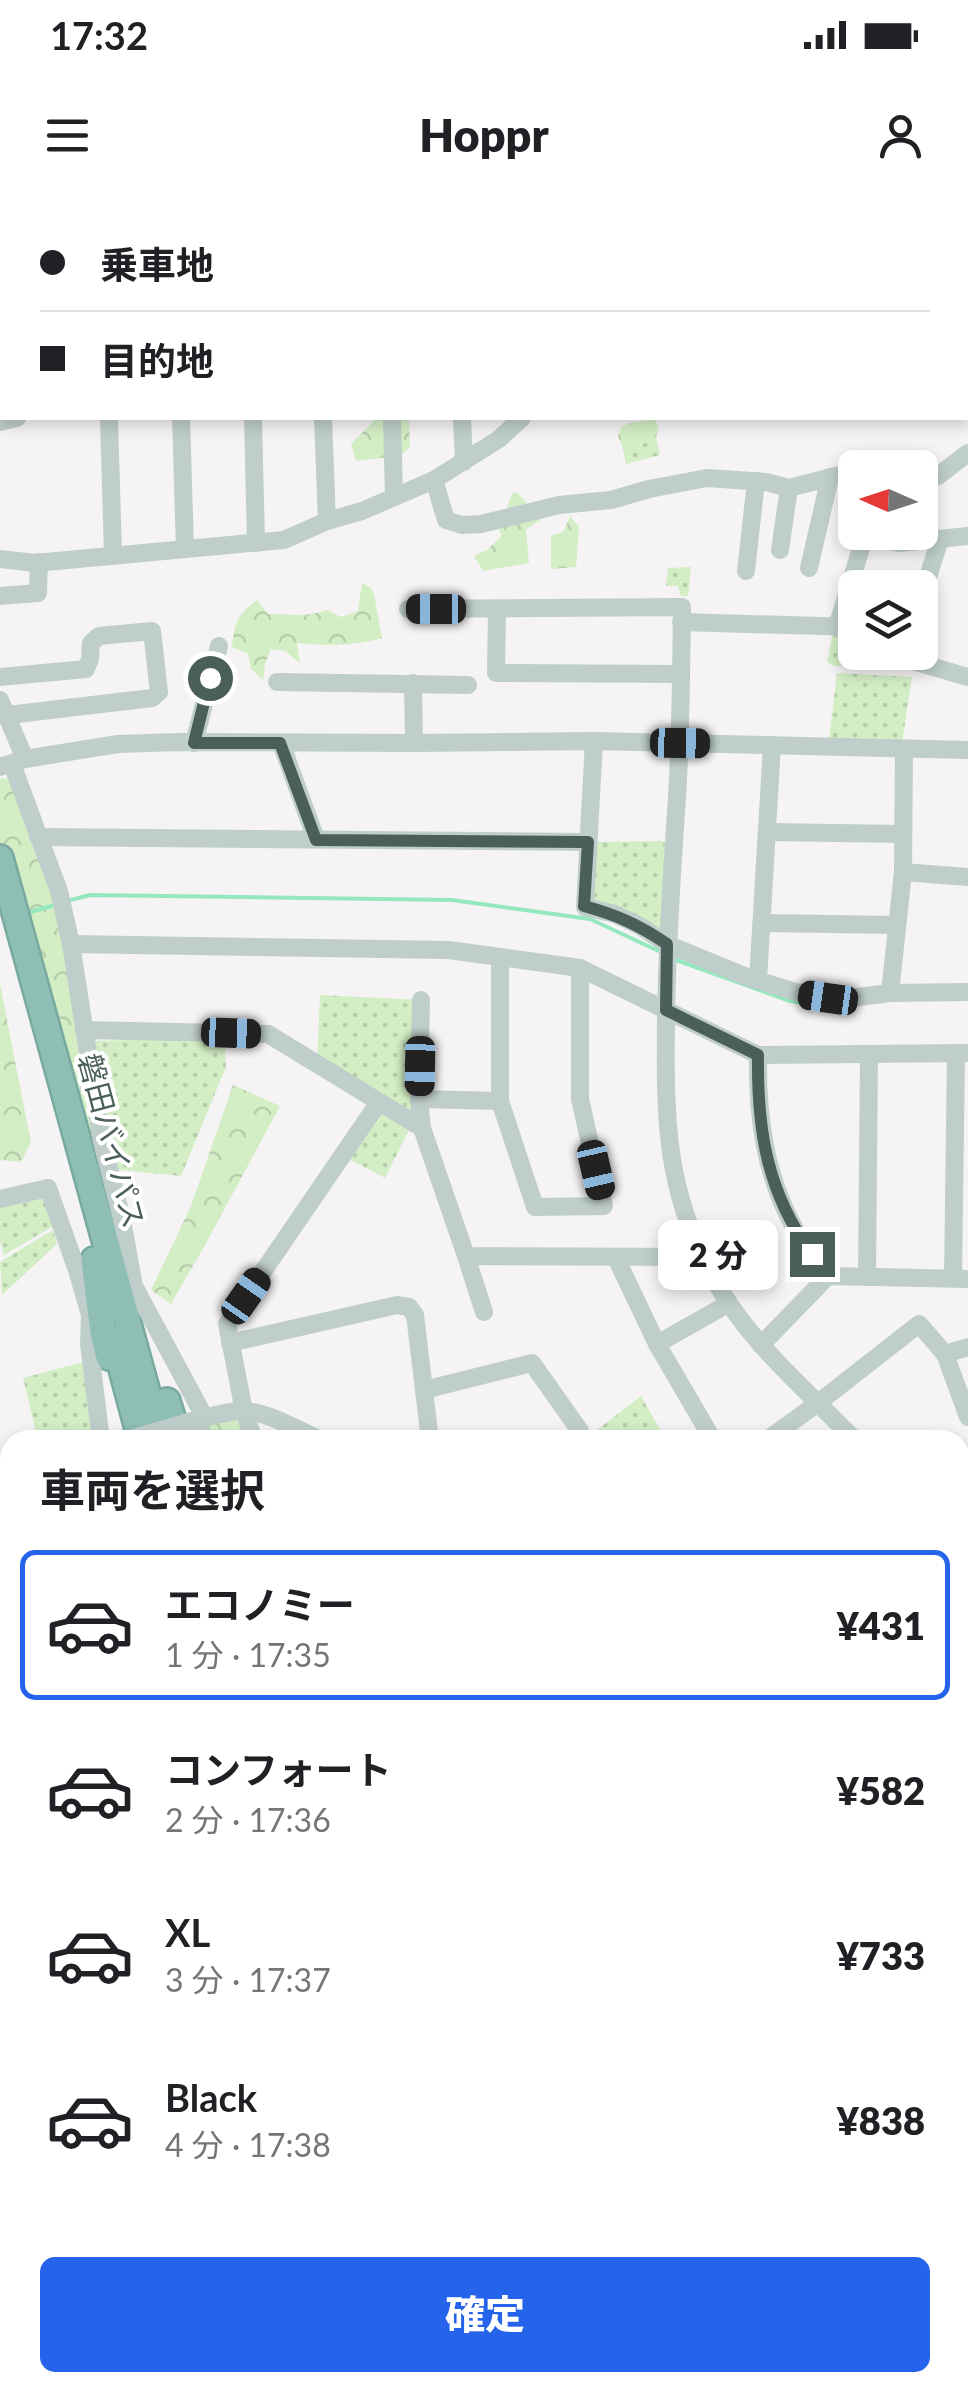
<!DOCTYPE html>
<html lang="ja">
<head>
<meta charset="utf-8">
<style>
  :root { --surface:#fff; --page:#f6f6f6; --text:#202124; --muted:#757577; --line:#e0e0e0; --accent:#2563eb }
  body { margin:0; font-family:Lato,"Noto Sans JP",sans-serif; background:var(--page); color:var(--text); height:100vh; display:flex; flex-direction:column; font-size:38px; white-space:nowrap }
  * { box-sizing:border-box; margin:0 }
  p { font-size:32px; color:var(--muted) }
  .icon { flex:none; width:55px; height:55px; fill:none; stroke:currentColor; stroke-width:2; stroke-linecap:round; stroke-linejoin:round }
  .map { position:relative; flex:1; overflow:hidden }
  .sheet { position:absolute; left:0px; top:1230px; width:970px; height:962px; display:flex; flex-direction:column; background:var(--surface); border-radius:30px 30px 0 0; box-shadow:0 5px 15px #0003 }
  .sheet>* { flex:none }
  .guide { position:absolute; left:0px; top:0px; width:970px; height:220px; box-shadow:0 5px 15px #0003; display:grid; align-content:center; height:220px; padding:0 40px; background:var(--surface) }
  .needle { width:65px; rotate:273deg }
  .tools { position:absolute; left:838px; top:250px; display:grid; gap:20px }
  .tools a { display:grid; place-items:center; width:100px; height:100px; border-radius:15px; background:var(--surface); box-shadow:0 5px 15px #0003; font-size:50px }
  .end { position:absolute; width:45px; height:45px; margin:-22px; border:12px solid #4b5f5a; background:#fff; box-shadow:0 0 0 5px #fff }
  .from { border-radius:50% }
  .bubble { position:absolute; height:70px; border-radius:15px; background:var(--surface); box-shadow:0 5px 15px #0003; font-size:32px; font-weight:800; line-height:70px; text-align:center }
  .car { position:absolute; width:30px; height:60px; margin:-30px -15px; border-radius:12px; box-shadow:0 0 8px 2px #0007; background:linear-gradient(#222 24%,#8ab4d8 0 40%,#222 0 76%,#8ab4d8 0 86%,#222 0) }
  .guide b { display:flex; align-items:center; gap:35px; height:95px; font-size:38px }
  .guide b+b { border-top:2px solid var(--line) }
  .guide i { width:25px; height:25px; background:var(--text) }
  ul { padding:0; list-style:none }
  li { display:flex; align-items:center; gap:30px; height:150px; margin:0 20px 15px; padding:0 20px; border:5px solid transparent; border-radius:15px }
  li div { flex:1 }
  li b { display:block; font-size:38px }
  li em { font-style:normal; font-weight:800 }
  li.active { border-color:var(--accent) }
  li>.icon { width:90px; height:90px; stroke-width:1.5 }
  h2 { padding:0 40px; font-size:45px; line-height:120px }
  .action { display:flex; gap:20px; margin-top:auto; padding:20px 40px }
  .action a { flex:1; height:115px; border-radius:15px; background:var(--accent); color:#fff; font-size:40px; font-weight:800; line-height:115px; text-align:center }
  .status { display:flex; justify-content:space-between; align-items:center; height:70px; padding:0 50px; background:var(--surface); direction:ltr }
  .status svg { height:28px; fill:currentColor }
  header { display:flex; justify-content:space-between; align-items:center; height:130px; padding:0 40px; background:var(--surface); font-size:45px; font-weight:800 }
  .map>svg:first-child { display:block }
  .grass { fill:url(#grass-dots) }
  .forest { fill:url(#forest-crowns) }
  .lines { fill:none; stroke-linecap:round; stroke-linejoin:round }
  .stream { stroke:#95e8be; stroke-width:4 }
  .highway-casing { stroke:#79aaa0; stroke-width:30 }
  .minor { stroke:#bfceca; stroke-width:18 }
  .major { stroke:#b4cfc9; stroke-width:22 }
  .highway { stroke:#8ebeb4; stroke-width:25 }
  .minor-bridge { stroke:#bfceca; stroke-width:18 }
  .route { stroke:#4b5f5a; stroke-width:12 }
  .labels { text-anchor:middle; stroke-width:8; stroke-linejoin:round; paint-order:stroke }
  .street-label { font-size:30px; fill:#4b5f5a; stroke:#fff }
</style>
</head>
<body>
<div class="status"><b>17:32</b><svg viewBox="0 0 49 12"><path d="M0 12V9h3v3zM5 12V6h3v6zM10 12V3h3v9zM15 12V0h3v12zM26 1h20v11H26zM47 4h2v5h-2z"/></svg></div>
<header><svg class="icon" aria-label="menu" viewBox="0 0 24 24"><path d="M4 6h16M4 12h16M4 18h16"/></svg>Hoppr<svg class="icon" aria-label="person" viewBox="0 0 24 24"><circle cx="12" cy="8" r="4"/><path d="M4 21q1-7 8-7t8 7"/></svg></header>
<div class="map">
<svg width="968" height="2191" viewBox="0 0 968 2191">
  <defs>
    <pattern id="grass-dots" width="8" height="8" patternUnits="userSpaceOnUse" patternTransform="scale(2.5)"><rect width="8" height="8" fill="#d3eec5"/><path d="M2 2h.1M6 6h.1" fill="none" stroke="#b7ceac" stroke-width="1.8" stroke-linecap="round"/></pattern>
    <pattern id="forest-crowns" width="20" height="18" patternUnits="userSpaceOnUse" patternTransform="scale(2.5)"><rect width="20" height="18" fill="#d3eec5"/><path d="M2 6a3 3 0 1 1 6 0M12 15a3 3 0 1 1 6 0" fill="none" stroke="#b7ceac"/></pattern>
  </defs>
  <rect width="100%" height="100%" fill="#f5f3f4"/>
  <g class="grass">
    <path d="M656,237L660,255L626,264L623,249L637,246Z"/>
    <path d="M691,367L688,396H681L678,386H666L668,368Z"/>
    <path d="M844,432L855,433V452L905,453L904,469L835,466L827,462L832,436Z"/>
    <path d="M837,473L912,477L901,549L828,547Z"/>
    <path d="M665,641L661,740L585,707L588,642Z"/>
    <path d="M320,795L421,800L413,922L385,978L343,956L378,902L317,864Z"/>
    <path d="M224,838L226,867L181,976L109,969L86,841Z"/>
    <path d="M42,990L55,1025L4,1055L0,1041V999Z"/>
    <path d="M53,1030L57,1044L2,1095L0,1062Z"/>
    <path d="M91,1160L98,1240H38L23,1178Z"/>
    <path d="M641,1196L666,1240H584Z"/>
  </g>
  <g class="forest">
    <path d="M377,218H409L410,247L400,256L356,261L351,244Z"/>
    <path d="M654,219L659,228L656,237L637,246L623,249L618,236L621,227L630,223Z"/>
    <path d="M513,292L518,293C525,304 536,309 541,320L526,329L529,363L483,371L474,356L487,350L502,336L499,330L508,321L507,308Z"/>
    <path d="M570,316L579,327L576,367L551,369V336L564,331Z"/>
    <path d="M362,383L371,388L374,394L382,438C354,446 327,446 297,443L300,463L285,451L271,449L265,464L263,480L251,469L248,454L232,447C235,424 236,415 257,400L268,414C291,414 304,418 327,410L341,417L358,411Z"/>
    <path d="M16,576L59,691L97,911L93,952L0,653V579Z"/>
    <path d="M0,784L31,943L21,962L0,960Z"/>
    <path d="M233,885L280,906L204,1047L171,1104L151,1090L191,1006Z"/>
    <path d="M244,1211L255,1240H183L181,1233Z"/>
    <path d="M0,1362L10,1403V1424L0,1429Z"/>
    <path d="M0,1827L10,1829V1890L0,1885Z"/>
  </g>
  <g class="lines">
    <g class="stream">
      <path d="M67,701L90,695L452,700L590,719L663,753"/>
      <path d="M24,714L58,704"/>
      <path d="M676,760L790,801L836,808L848,806"/>
      <path d="M960,1661L966,1658L968,1660"/>
      <path d="M0,2104L10,2093"/>
    </g>
    <defs>
      <g id="highway">
        <path d="M0,658L160,1240"/>
        <path d="M94,1060L103,1132L109,1157"/>
        <path d="M114,1139L141,1240"/>
        <path d="M167,1201L179,1240"/>
        <path d="M389,2182L392,2191"/>
        <path d="M418,2182L421,2191"/>
      </g>
    </defs>
    <use href="#highway" class="highway-casing"/>
    <g class="minor">
      <path d="M36,0V2"/>
      <path d="M106,0L107,2"/>
      <path d="M178,0V2"/>
      <path d="M247,0V2"/>
      <path d="M317,0V2"/>
      <path d="M386,0V2"/>
      <path d="M455,0V2"/>
      <path d="M523,0V2"/>
      <path d="M649,0V2"/>
      <path d="M795,2L797,0"/>
      <path d="M0,97H2"/>
      <path d="M109,218L113,356"/>
      <path d="M181,218L185,349"/>
      <path d="M253,218L256,343"/>
      <path d="M323,218L327,321"/>
      <path d="M392,218L394,297"/>
      <path d="M462,218L464,262"/>
      <path d="M0,222L17,218"/>
      <path d="M434,280L446,320L462,325L481,324L559,305L611,300L649,289L707,278L766,282L789,288L855,271"/>
      <path d="M920,280L938,276L968,253"/>
      <path d="M780,350L789,288"/>
      <path d="M0,359L35,363L284,340L327,321L362,311L434,280L499,239L522,218"/>
      <path d="M809,368L830,277"/>
      <path d="M746,371L756,281"/>
      <path d="M0,396L38,393L39,362"/>
      <path d="M920,402L940,339"/>
      <path d="M408,409L682,407C681,471 681,534 677,597C672,670 667,743 666,817C665,917 664,990 715,1081C750,1143 806,1190 855,1240"/>
      <path d="M497,409L496,473L681,474"/>
      <path d="M681,422L855,427"/>
      <path d="M837,427L865,335L899,343L968,336"/>
      <path d="M913,452V461L968,477"/>
      <path d="M0,477L86,469L90,459L91,443L99,436L152,431L159,492L152,498L8,515"/>
      <path d="M277,482L468,485"/>
      <path d="M413,483L414,543"/>
      <path d="M0,500L25,559"/>
      <path d="M594,541L585,707L615,714L640,726L667,744L747,777L806,795L850,798L890,793L968,792"/>
      <path d="M194,543L219,446"/>
      <path d="M281,543L316,639"/>
      <path d="M12,564L59,691L71,744L102,942L121,1015L134,1086L205,1218"/>
      <path d="M0,567L25,559L118,544L179,542L414,543L594,541L968,550"/>
      <path d="M767,632L903,634"/>
      <path d="M38,637L588,642"/>
      <path d="M903,672L968,677"/>
      <path d="M762,723L897,725"/>
      <path d="M71,744L449,750L580,768L758,855L968,853"/>
      <path d="M500,757V901L535,1007L604,1006L580,899V768"/>
      <path d="M758,780L772,545"/>
      <path d="M890,793L903,672L904,549"/>
      <path d="M421,800L419,899L422,928"/>
      <path d="M84,830L268,834L422,928L466,1056L703,1057"/>
      <path d="M758,855C757,918 765,976 796,1031C805,1047 818,1061 828,1076"/>
      <path d="M419,899L500,901"/>
      <path d="M0,999L48,988L77,1070L90,1115L89,1144L101,1240"/>
      <path d="M466,1056L484,1112"/>
      <path d="M616,1058L657,1144L713,1240"/>
      <path d="M867,1077L869,854"/>
      <path d="M953,1078L956,853"/>
      <path d="M230,1143L397,1105L409,1107L415,1115L430,1240"/>
      <path d="M657,1144L719,1109"/>
      <path d="M761,1145L828,1076L968,1079"/>
      <path d="M945,1154L968,1147"/>
      <path d="M424,1190L532,1163L580,1231"/>
      <path d="M199,1220L204,1240"/>
      <path d="M193,1221C209,1217 225,1211 242,1211C268,1211 297,1230 321,1240"/>
      <path d="M254,1240L244,1211L227,1124L379,902"/>
      <path d="M767,1240L818,1203L919,1124L945,1154L968,1217"/>
      <path d="M0,1271L10,1269"/>
      <path d="M960,1467L968,1464"/>
      <path d="M0,1471L10,1473"/>
      <path d="M0,1574L10,1572"/>
      <path d="M960,1577L968,1573"/>
      <path d="M960,1618L968,1637"/>
      <path d="M0,1683L10,1681"/>
      <path d="M0,1725L10,1771"/>
      <path d="M960,1749L968,1746"/>
      <path d="M0,1885L10,1890"/>
      <path d="M960,1966L968,1967"/>
      <path d="M0,2032L10,2039"/>
      <path d="M0,2091L10,2081"/>
      <path d="M0,2119L5,2114L10,2115"/>
      <path d="M960,2166H968"/>
      <path d="M94,2182L91,2184L96,2191"/>
      <path d="M360,2182L369,2191"/>
      <path d="M916,2182L917,2191"/>
      <path d="M270,2191L277,2182"/>
      <path d="M569,2191L570,2182"/>
    </g>
    <g class="major">
      <path d="M960,1313L968,1310"/>
      <path d="M0,1923L10,1912"/>
    </g>
    <use href="#highway" class="highway"/>
    <path class="minor-bridge" d="M128,1240L192,1221"/>
  </g>
  <g class="lines">
    <path class="route" d="M210,478L194,543H280L316,640L588,642L584,706C617,715 639,725 667,744L666,810L758,855C757,930 767,993 812,1054"/>
  </g>
  <g class="labels">
    <g class="street-label">
      <text transform="translate(111 941) rotate(75)" y="10">磐田バイパス</text>
    </g>
  </g>
</svg>
<div class="tools">
<a><svg class="needle" viewBox="-14 -14 28 28"><path d="M0-13l5 13h-10z" fill="#e53935"/><path d="M0 13l5-13h-10z" fill="#757577"/></svg></a>
<a><svg class="icon" aria-label="layers" viewBox="0 0 24 24"><path d="M12 4l9 5-9 5-9-5zM3 14l9 5 9-5"/></svg></a>
</div>
<i class="end from" style="left:210px;top:478px"></i>
<i class="end" style="left:812px;top:1054px"></i>
<div class="bubble" style="left:658px;top:1020px;width:120px">2 分</div>
<i class="car" style="left:436px;top:409px;rotate:270deg"></i>
<i class="car" style="left:680px;top:543px;rotate:91deg"></i>
<i class="car" style="left:828px;top:798px;rotate:278deg"></i>
<i class="car" style="left:231px;top:833px;rotate:92deg"></i>
<i class="car" style="left:420px;top:866px;rotate:181deg"></i>
<i class="car" style="left:596px;top:970px;rotate:167deg"></i>
<i class="car" style="left:246px;top:1096px;rotate:35deg"></i>
<div class="guide">
<b><i class="from"></i>乗車地</b>
<b><i></i>目的地</b>
</div>
<section class="sheet">
<h2>車両を選択</h2>
<ul>
<li class="active"><svg class="icon" aria-label="car" viewBox="0 0 24 24"><path d="M5 17H2v-5l4-1 3-4h7l3 4 3 1v5h-3M9 17h6M6 11h13"/><circle cx="7" cy="17" r="2"/><circle cx="17" cy="17" r="2"/></svg><div><b>エコノミー</b><p>1 分 · 17:35</p></div><em>¥431</em></li>
<li><svg class="icon" aria-label="car" viewBox="0 0 24 24"><path d="M5 17H2v-5l4-1 3-4h7l3 4 3 1v5h-3M9 17h6M6 11h13"/><circle cx="7" cy="17" r="2"/><circle cx="17" cy="17" r="2"/></svg><div><b>コンフォート</b><p>2 分 · 17:36</p></div><em>¥582</em></li>
<li><svg class="icon" aria-label="car" viewBox="0 0 24 24"><path d="M5 17H2v-5l4-1 3-4h7l3 4 3 1v5h-3M9 17h6M6 11h13"/><circle cx="7" cy="17" r="2"/><circle cx="17" cy="17" r="2"/></svg><div><b>XL</b><p>3 分 · 17:37</p></div><em>¥733</em></li>
<li><svg class="icon" aria-label="car" viewBox="0 0 24 24"><path d="M5 17H2v-5l4-1 3-4h7l3 4 3 1v5h-3M9 17h6M6 11h13"/><circle cx="7" cy="17" r="2"/><circle cx="17" cy="17" r="2"/></svg><div><b>Black</b><p>4 分 · 17:38</p></div><em>¥838</em></li>
</ul>
<div class="action"><a>確定</a></div>
</section>
</div>
</body>
</html>
